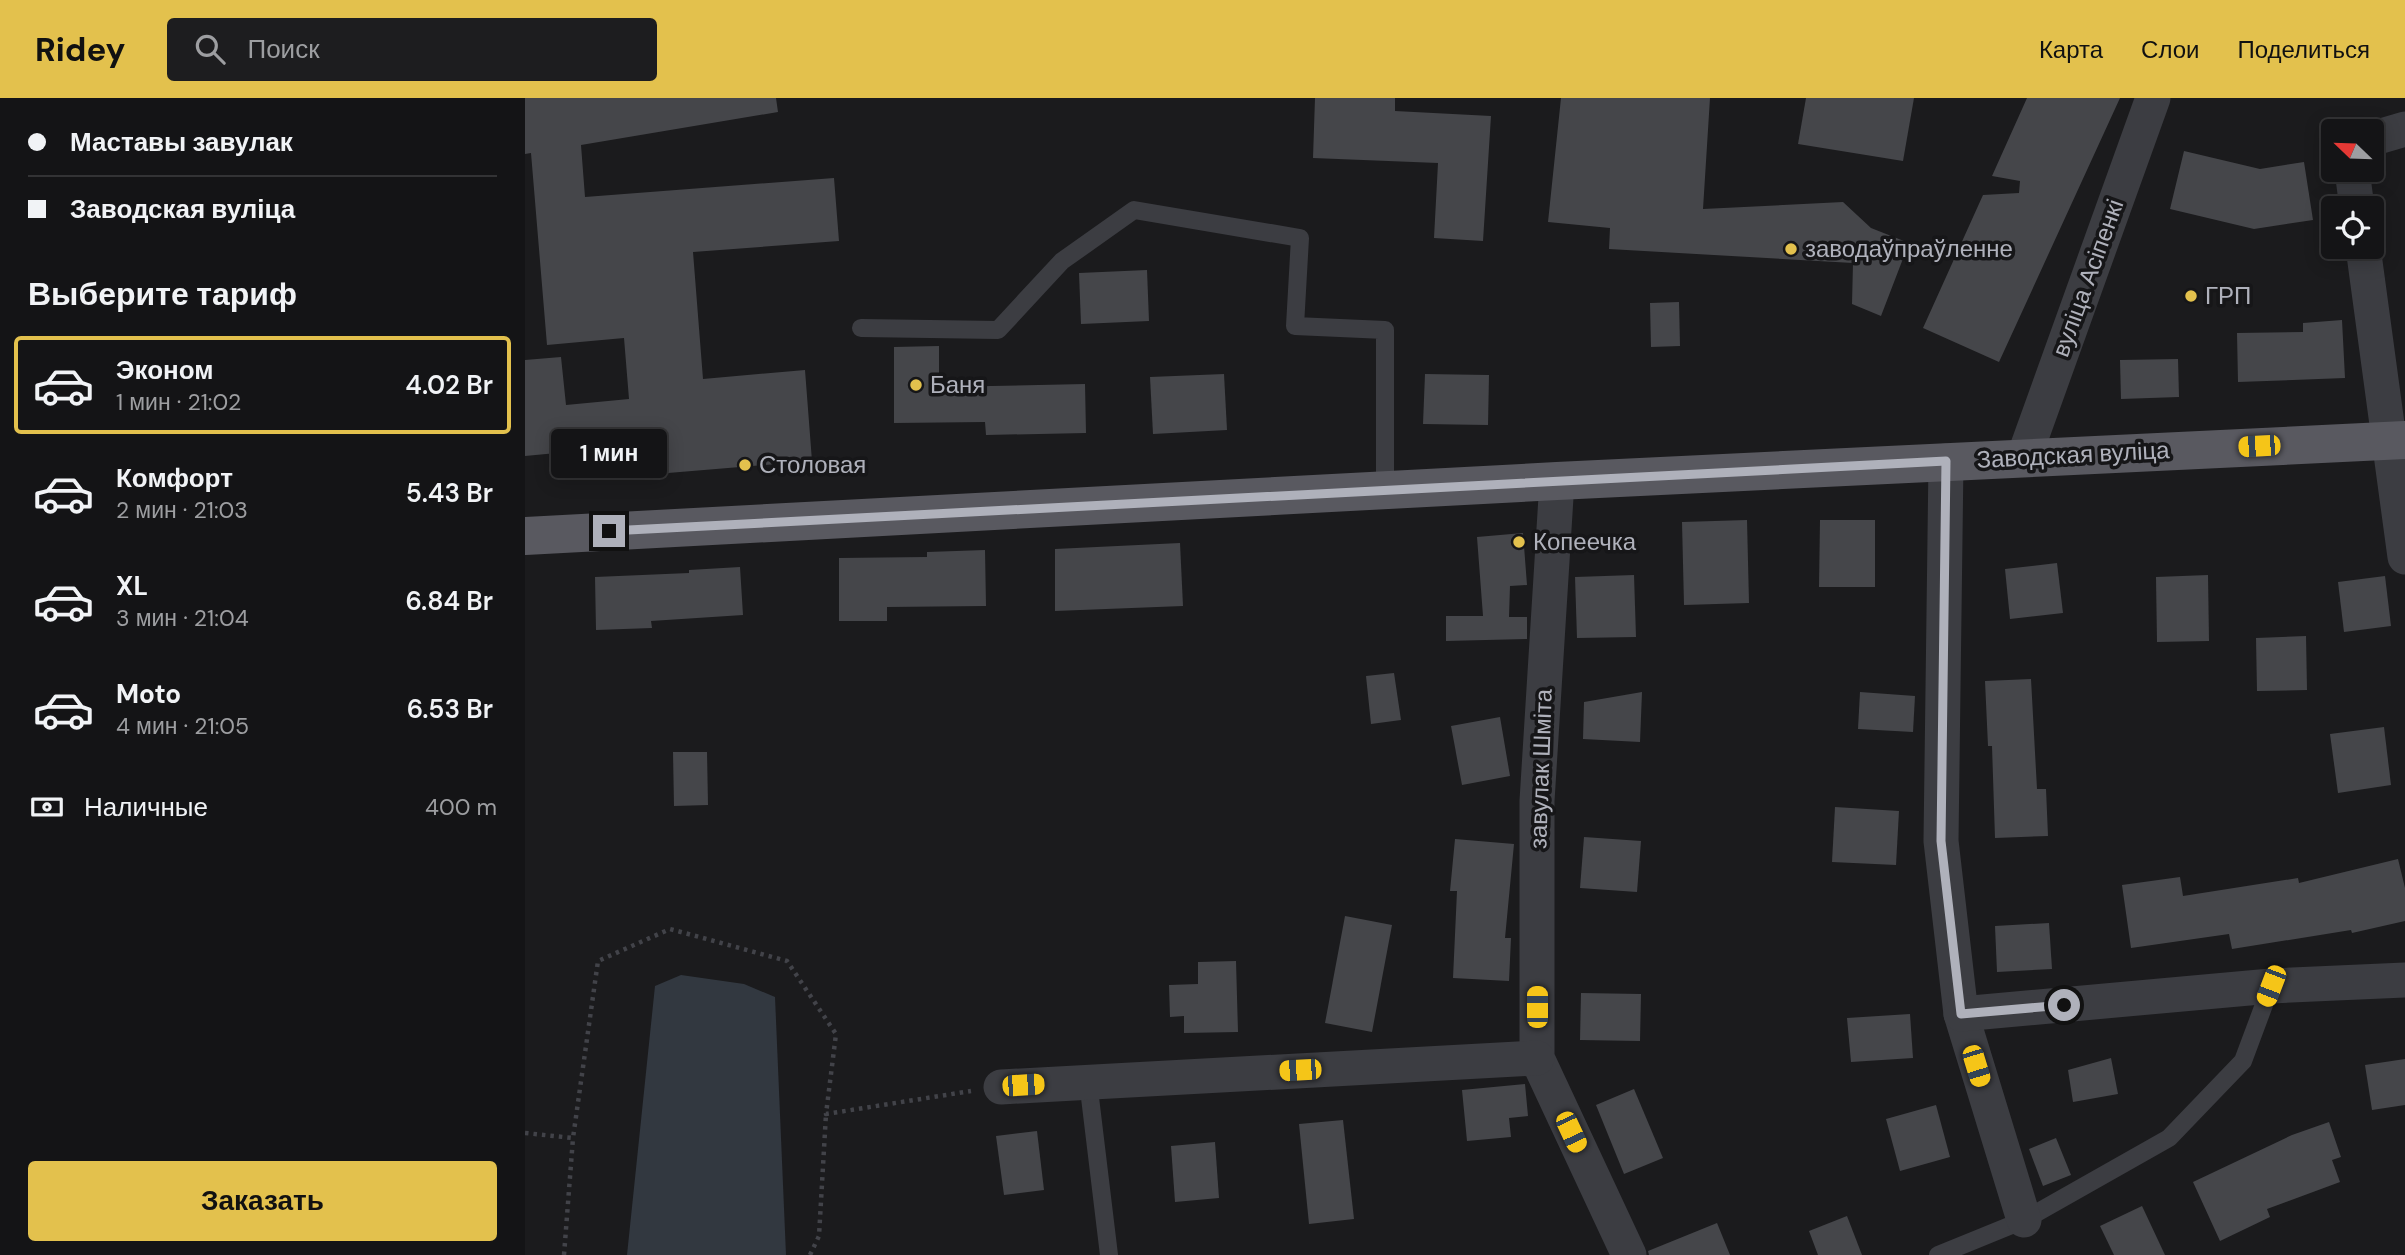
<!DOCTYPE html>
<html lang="ru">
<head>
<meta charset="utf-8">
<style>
  :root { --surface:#141416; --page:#1d1d1f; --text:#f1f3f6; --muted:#9d9ea1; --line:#333335; --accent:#e3c14d }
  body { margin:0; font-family:"DM Sans",sans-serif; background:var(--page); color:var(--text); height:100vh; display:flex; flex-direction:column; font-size:26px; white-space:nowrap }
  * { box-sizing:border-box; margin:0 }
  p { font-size:23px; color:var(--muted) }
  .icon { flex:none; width:38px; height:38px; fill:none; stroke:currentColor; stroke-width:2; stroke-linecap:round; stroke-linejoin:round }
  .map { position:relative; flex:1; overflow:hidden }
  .details { display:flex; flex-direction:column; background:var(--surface); width:525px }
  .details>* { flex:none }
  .hud { display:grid; align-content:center; height:154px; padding:0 28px; background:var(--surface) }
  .needle { width:46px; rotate:293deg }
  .controls { position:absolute; left:1796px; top:21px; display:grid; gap:14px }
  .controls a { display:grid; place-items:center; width:63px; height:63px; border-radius:7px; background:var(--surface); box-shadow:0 4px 18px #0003,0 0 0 2px var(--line); font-size:35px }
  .end { position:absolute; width:32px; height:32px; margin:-16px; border:9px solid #afb1bb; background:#111; box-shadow:0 0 0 4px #111 }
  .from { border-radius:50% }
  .bubble { position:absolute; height:49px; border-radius:7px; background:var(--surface); box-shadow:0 4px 18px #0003,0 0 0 2px var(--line); font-size:23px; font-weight:600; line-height:49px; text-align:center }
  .car { position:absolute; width:21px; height:42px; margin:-21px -10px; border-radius:9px; box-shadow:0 0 5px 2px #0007; background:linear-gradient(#f5c518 24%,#345 0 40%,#f5c518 0 76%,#345 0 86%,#f5c518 0) }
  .hud b { display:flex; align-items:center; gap:24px; height:66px; font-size:26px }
  .hud b+b { border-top:2px solid var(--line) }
  .hud i { width:18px; height:18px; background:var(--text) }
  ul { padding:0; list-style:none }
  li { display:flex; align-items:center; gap:21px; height:98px; margin:0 14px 10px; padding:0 14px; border:4px solid transparent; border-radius:7px }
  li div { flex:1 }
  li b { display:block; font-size:26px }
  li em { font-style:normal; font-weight:600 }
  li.selected { border-color:var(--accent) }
  li>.icon { width:63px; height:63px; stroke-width:1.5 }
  h2 { padding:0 28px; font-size:32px; line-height:84px }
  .pay { display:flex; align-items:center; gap:18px; height:77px; padding:0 28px; font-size:26px }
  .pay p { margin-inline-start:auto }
  .button { display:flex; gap:14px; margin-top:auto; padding:14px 28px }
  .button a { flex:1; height:80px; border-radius:7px; background:var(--accent); color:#111; font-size:28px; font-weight:600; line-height:80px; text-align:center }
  header { display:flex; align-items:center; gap:42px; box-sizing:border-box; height:98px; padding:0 35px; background:var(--accent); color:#111 }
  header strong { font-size:33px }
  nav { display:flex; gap:38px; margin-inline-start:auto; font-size:24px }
  .search { width:490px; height:63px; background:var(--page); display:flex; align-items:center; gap:18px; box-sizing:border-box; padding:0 24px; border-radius:7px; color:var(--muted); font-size:26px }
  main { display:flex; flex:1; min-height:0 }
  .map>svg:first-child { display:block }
  .water { fill:#323840 }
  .building { fill:#45464a }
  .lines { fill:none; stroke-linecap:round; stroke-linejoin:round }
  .path { stroke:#424349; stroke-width:4.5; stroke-dasharray:3.5 5; stroke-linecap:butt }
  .lane { stroke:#3c3d42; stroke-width:18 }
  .street { stroke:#3c3d42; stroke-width:35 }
  .primary { stroke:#595960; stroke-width:38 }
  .route { stroke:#afb1bb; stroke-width:9 }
  .poi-dot { fill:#e3c14d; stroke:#161618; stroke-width:2.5 }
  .labels { text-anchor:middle; stroke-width:7; stroke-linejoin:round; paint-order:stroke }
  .poi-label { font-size:24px; fill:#afb1bb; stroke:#161618; text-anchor:start }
  .street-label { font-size:24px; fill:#afb1bb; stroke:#161618 }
</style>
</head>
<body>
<header>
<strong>Ridey</strong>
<div class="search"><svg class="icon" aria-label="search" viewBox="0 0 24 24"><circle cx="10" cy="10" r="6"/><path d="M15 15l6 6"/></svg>Поиск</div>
<nav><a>Карта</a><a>Слои</a><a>Поделиться</a></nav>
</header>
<main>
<section class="details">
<div class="hud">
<b><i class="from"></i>Маставы завулак</b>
<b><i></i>Заводская вуліца</b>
</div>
<h2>Выберите тариф</h2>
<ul>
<li class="selected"><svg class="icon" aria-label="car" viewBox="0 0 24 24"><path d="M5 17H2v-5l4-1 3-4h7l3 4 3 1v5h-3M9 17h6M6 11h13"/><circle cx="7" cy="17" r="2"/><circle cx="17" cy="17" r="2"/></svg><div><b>Эконом</b><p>1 мин · 21:02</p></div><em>4.02 Br</em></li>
<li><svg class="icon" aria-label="car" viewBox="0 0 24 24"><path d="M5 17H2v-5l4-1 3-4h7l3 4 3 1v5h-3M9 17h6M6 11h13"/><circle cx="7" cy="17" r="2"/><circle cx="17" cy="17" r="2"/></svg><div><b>Комфорт</b><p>2 мин · 21:03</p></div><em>5.43 Br</em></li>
<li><svg class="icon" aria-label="car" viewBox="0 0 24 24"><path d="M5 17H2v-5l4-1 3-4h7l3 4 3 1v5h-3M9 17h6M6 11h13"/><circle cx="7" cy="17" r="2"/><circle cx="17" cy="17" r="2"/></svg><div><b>XL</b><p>3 мин · 21:04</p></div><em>6.84 Br</em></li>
<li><svg class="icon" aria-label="car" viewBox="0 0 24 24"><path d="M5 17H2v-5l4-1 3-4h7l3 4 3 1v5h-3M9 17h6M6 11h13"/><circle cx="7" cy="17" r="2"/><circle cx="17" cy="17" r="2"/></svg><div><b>Moto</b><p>4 мин · 21:05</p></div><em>6.53 Br</em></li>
</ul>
<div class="pay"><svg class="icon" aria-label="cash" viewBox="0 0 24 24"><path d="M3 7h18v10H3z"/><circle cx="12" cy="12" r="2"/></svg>Наличные<p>400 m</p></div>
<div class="button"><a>Заказать</a></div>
</section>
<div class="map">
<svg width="1880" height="1157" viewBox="0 0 1880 1157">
  <rect width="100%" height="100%" fill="#1b1b1d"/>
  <path class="water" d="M156,877L219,886L250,899L261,1157H102L130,888Z"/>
  <g class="building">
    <path d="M0,0H251L253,14L56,47L60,99L309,80L314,143L168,154L178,281L280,272L287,363L119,377L116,347L0,358V262L36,259L41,307L104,301L99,240L22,247L6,55L0,56Z"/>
    <path d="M790,0H870V13L966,18L958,143L909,140L913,65L788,60Z"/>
    <path d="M1036,0H1185L1178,111L1318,104L1346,130L1384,145L1356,218L1327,206L1328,165L1084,151L1085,130L1023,124Z"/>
    <path d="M1281,0H1389L1378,63L1273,46Z"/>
    <path d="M1502,0H1595L1474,264L1398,230L1458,97L1494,95L1495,83L1467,78Z"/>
    <path d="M1659,53L1735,71L1779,64L1788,122L1729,131L1645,111Z"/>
    <path d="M622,172L624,223L556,226L554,175Z"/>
    <path d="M1154,204L1155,248L1126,249L1125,205Z"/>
    <path d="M1817,222L1820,280L1713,284L1712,235L1778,234V225Z"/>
    <path d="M414,248V289L560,286L561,335L461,337L460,324L369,325V249Z"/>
    <path d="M1653,261L1654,299L1596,301L1595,262Z"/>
    <path d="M699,276L702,332L628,336L625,279Z"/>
    <path d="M900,276L964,277L963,327L898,326Z"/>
    <path d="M1222,422L1224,505L1159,507L1157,424Z"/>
    <path d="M1295,422H1350V489H1294Z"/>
    <path d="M998,435L1002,487L985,488L984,519H1002V541L921,543V518H958L952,439Z"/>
    <path d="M655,445L658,508L530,513V451Z"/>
    <path d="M460,452L461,508L362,509V523H314V460L402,459V454Z"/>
    <path d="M1532,465L1538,515L1485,521L1480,471Z"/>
    <path d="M215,469L218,517L126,523L127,530L71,532L70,479L164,475V472Z"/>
    <path d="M1109,477L1111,539L1052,540L1050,479Z"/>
    <path d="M1683,477L1684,543L1632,544L1631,479Z"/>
    <path d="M1860,478L1866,528L1819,534L1813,484Z"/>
    <path d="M1781,538L1782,592L1732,593L1731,540Z"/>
    <path d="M869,575L876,622L846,626L841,578Z"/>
    <path d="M1506,581L1512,691H1521L1523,738L1470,740L1467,648H1463L1460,583Z"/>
    <path d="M1117,594L1115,644L1058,641L1059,604Z"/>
    <path d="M1335,594L1390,598L1388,634L1333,631Z"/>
    <path d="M975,619L985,678L937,687L926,628Z"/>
    <path d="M1859,629L1866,687L1813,695L1805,636Z"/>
    <path d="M148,654H182L183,707L149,708Z"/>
    <path d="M1310,709L1374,713L1371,767L1307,764Z"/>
    <path d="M1059,739L1116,743L1112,794L1055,790Z"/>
    <path d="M930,741L989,746L980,840H986L984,883L928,880L932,793H925Z"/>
    <path d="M1873,761L1880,790V823L1827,835L1826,832L1707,851L1704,836L1606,850L1597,787L1655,779L1658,798L1773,780L1774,785Z"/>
    <path d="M820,818L867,827L847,934L800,925Z"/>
    <path d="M1524,825L1527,871L1472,874L1470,828Z"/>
    <path d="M711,863L713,934L659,935V918L645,919L644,887L673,886V864Z"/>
    <path d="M1056,895L1116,896L1115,943L1055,942Z"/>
    <path d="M1385,916L1388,960L1326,964L1322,920Z"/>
    <path d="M1586,960L1593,996L1548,1004L1543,972Z"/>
    <path d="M1880,961V1007L1847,1012L1840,967Z"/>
    <path d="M1000,986L1003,1018L984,1020L986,1039L942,1043L937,992Z"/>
    <path d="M1109,991L1138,1060L1099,1076L1071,1007Z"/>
    <path d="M1411,1007L1425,1059L1375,1073L1361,1021Z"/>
    <path d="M818,1022L829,1121L784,1126L774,1026Z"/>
    <path d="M1804,1024L1816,1059L1807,1062L1815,1084L1742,1111L1745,1119L1695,1143L1668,1084L1767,1037Z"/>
    <path d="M512,1033L519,1092L479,1097L471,1038Z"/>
    <path d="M1531,1040L1546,1077L1518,1088L1504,1051Z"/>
    <path d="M690,1044L694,1100L650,1104L646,1048Z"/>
    <path d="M1617,1108L1640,1157H1589L1575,1128Z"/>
    <path d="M1322,1118L1337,1157H1293L1284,1133Z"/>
    <path d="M1192,1125L1205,1157H1124L1123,1153Z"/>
  </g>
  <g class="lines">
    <g class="path">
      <path d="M0,1035L48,1040L73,863L145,831L262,863L311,936L301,1016L446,993"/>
      <path d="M39,1157L48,1040"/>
      <path d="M285,1157L294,1138L301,1016"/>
    </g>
    <g class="lane">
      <path d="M336,230L473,232L537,163L609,112L775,140L770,228L860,232V392"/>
      <path d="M563,983L584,1157"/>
      <path d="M1413,1157L1499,1122L1644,1040L1718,963L1746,888"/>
    </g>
    <g class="street">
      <path d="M1846,41L1880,31"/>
      <path d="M1827,72L1832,110"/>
      <path d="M1838,149L1880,459"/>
      <path d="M1499,359L1628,0"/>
      <path d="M1421,363L1416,743L1436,916L1499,1122"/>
      <path d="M1032,383L1012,703V960L1104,1157"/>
      <path d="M1436,916L1746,888L1880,882"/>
      <path d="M476,989L1012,960"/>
    </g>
    <path class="primary" d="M0,438L1032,383L1880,342"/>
  </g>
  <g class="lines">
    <path class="route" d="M84,433L1421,363L1416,743L1436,916L1539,907"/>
  </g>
  <g class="poi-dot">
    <circle cx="1266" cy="151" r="7"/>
    <circle cx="1666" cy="198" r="7"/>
    <circle cx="391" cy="287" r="7"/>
    <circle cx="220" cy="367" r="7"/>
    <circle cx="994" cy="444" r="7"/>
  </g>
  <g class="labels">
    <g class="poi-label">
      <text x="1280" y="159">заводаўпраўленне</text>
      <text x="1680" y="206">ГРП</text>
      <text x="405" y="295">Баня</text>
      <text x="234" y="375">Столовая</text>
      <text x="1008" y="452">Копеечка</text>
    </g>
    <g class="street-label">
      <text transform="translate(1563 180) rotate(-70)" y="8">вуліца Асіпенкі</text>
      <text transform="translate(1548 357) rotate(-3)" y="8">Заводская вуліца</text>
      <text transform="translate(1016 671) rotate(-88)" y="8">завулак Шміта</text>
    </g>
  </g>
</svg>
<div class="controls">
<a><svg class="needle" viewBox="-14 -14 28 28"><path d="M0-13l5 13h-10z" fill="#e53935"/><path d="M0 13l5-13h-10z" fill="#9d9ea1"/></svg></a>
<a><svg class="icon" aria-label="locate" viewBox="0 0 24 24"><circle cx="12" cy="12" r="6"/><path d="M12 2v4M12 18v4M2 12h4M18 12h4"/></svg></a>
</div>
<i class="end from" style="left:1539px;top:907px"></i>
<i class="end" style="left:84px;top:433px"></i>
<div class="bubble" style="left:26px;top:331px;width:116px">1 мин</div>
<i class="car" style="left:1734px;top:348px;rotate:267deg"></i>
<i class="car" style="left:1746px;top:888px;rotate:201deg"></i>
<i class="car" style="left:1012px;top:909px;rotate:0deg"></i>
<i class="car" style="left:1451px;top:968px;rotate:163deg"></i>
<i class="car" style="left:775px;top:972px;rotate:267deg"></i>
<i class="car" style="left:498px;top:987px;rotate:86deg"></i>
<i class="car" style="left:1046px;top:1034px;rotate:155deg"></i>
</div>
</main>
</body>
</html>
